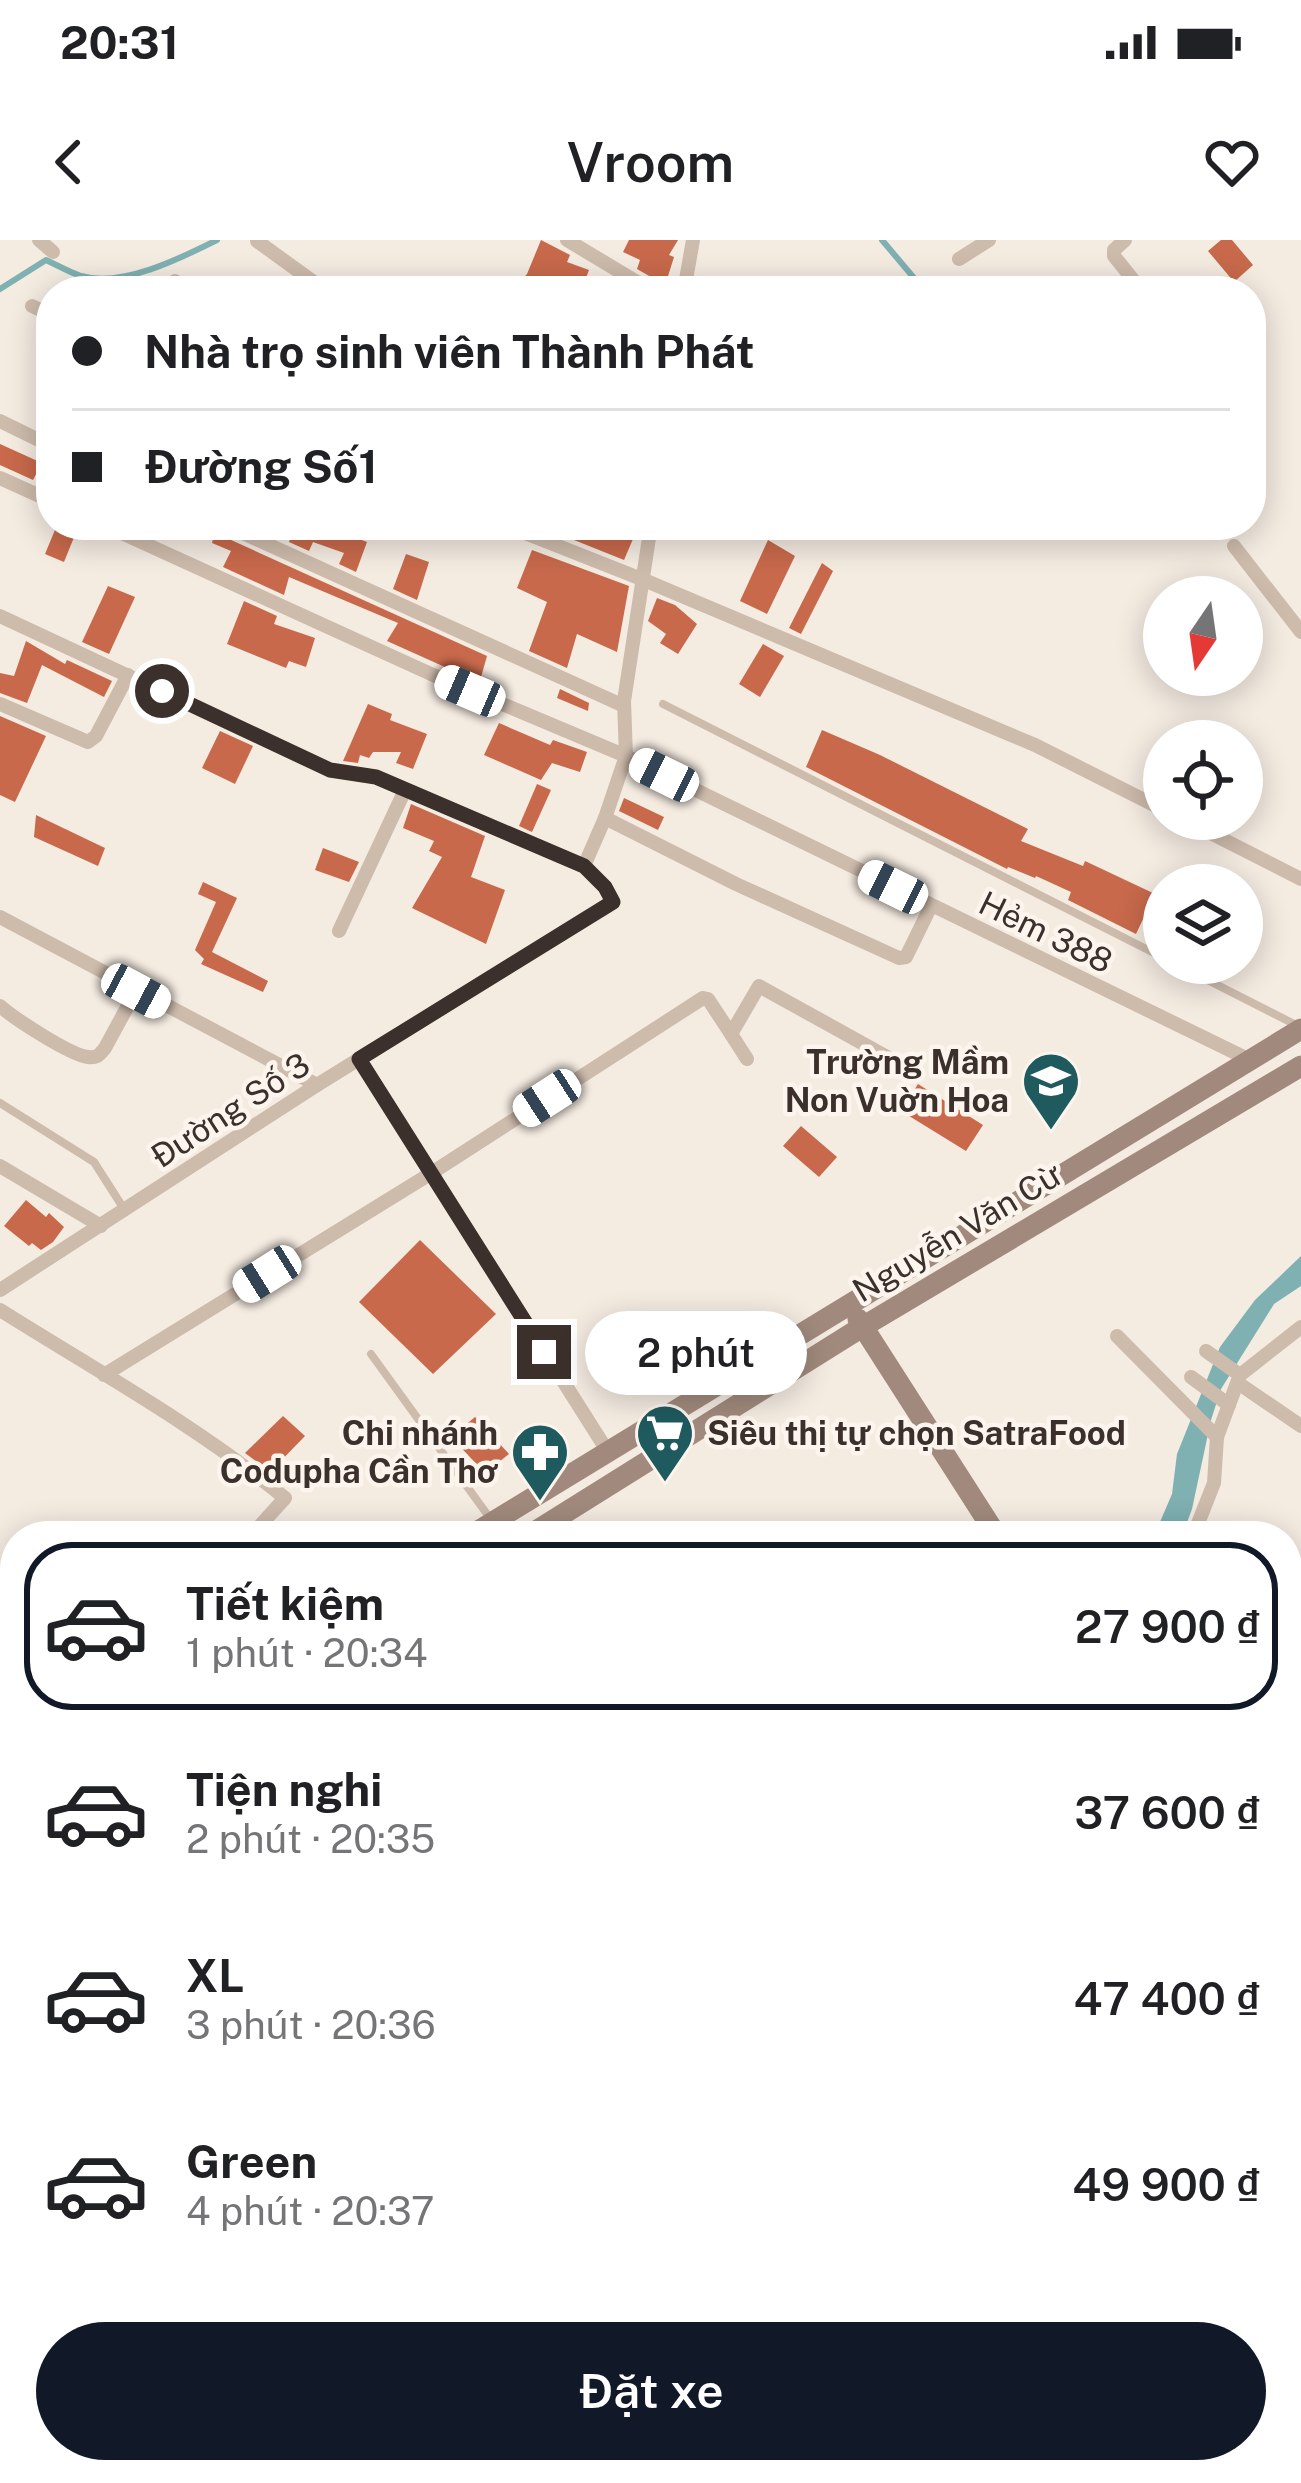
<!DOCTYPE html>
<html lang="vi">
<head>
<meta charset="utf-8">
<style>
  :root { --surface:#fff; --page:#f2f2f2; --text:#202124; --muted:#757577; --line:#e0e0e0; --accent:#111827 }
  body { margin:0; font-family:"Public Sans",sans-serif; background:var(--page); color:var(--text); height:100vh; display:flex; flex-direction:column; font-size:45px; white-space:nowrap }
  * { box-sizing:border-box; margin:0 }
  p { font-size:39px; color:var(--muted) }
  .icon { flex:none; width:66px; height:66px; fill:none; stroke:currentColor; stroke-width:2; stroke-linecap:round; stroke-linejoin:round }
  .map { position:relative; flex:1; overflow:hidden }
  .side { position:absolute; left:0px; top:1281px; width:1302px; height:963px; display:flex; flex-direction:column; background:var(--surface); border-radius:48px 48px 0 0; box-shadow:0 6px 30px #0003 }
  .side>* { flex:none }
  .guide { position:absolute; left:36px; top:36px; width:1230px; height:264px; border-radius:48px; box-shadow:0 6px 30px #0003; display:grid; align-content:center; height:264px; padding:0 36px; background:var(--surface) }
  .needle { width:78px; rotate:193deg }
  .fabs { position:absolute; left:1143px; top:336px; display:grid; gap:24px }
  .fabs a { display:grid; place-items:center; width:120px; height:120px; border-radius:50%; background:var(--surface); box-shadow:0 6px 30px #0003; font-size:60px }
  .end { position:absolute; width:54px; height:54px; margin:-27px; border:15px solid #3b302b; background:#fff; box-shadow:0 0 0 6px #fff }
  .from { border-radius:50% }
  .bubble { position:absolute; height:84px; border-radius:42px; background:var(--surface); box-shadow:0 6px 30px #0003; font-size:39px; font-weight:600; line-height:84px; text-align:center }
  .car { position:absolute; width:36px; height:72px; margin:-36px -18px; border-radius:15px; box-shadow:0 0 9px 3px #0007; background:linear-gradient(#fff 24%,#345 0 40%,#fff 0 76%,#345 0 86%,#fff 0) }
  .guide b { display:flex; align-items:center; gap:42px; height:114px; font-size:45px }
  .guide b+b { border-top:3px solid var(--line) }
  .guide i { width:30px; height:30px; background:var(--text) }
  ul { padding:21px 0 0; list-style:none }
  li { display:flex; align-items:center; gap:36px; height:168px; margin:0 24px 18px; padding:0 12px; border:6px solid transparent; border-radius:48px }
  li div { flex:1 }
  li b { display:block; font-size:45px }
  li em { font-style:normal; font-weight:600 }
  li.selected { border-color:var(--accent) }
  li>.icon { width:108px; height:108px; stroke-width:1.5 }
  .primary-button { display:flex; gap:24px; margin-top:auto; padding:24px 36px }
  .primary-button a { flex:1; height:138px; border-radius:72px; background:var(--accent); color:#fff; font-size:48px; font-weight:600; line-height:138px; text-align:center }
  .status { display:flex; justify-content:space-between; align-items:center; height:84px; padding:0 60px; background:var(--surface); direction:ltr }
  .status svg { height:33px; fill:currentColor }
  header { display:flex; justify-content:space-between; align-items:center; height:156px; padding:0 36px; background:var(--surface); font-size:54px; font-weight:600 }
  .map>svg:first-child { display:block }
  .green { fill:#b8c4a0 }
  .water { fill:#7fb0b2 }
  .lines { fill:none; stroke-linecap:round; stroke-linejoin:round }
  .stream { stroke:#7fb0b2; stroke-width:6 }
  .building { fill:#c8694b }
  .lane { stroke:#cdbbac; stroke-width:8 }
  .street { stroke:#cdbbac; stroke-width:14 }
  .secondary { stroke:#a18a7d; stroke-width:21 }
  .route { stroke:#3b302b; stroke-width:15 }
  .labels { text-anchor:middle; stroke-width:9; stroke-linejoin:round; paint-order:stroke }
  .street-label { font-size:33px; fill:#3b302b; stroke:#fbf5ee }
  .poi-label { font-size:33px; font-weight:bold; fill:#3b302b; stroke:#fbf5ee; text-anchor:end }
</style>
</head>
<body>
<div class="status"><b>20:31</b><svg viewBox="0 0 49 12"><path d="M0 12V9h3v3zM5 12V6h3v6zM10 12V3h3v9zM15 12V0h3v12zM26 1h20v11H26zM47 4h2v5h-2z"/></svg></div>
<header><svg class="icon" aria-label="back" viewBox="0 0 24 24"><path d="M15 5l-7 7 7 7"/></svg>Vroom<svg class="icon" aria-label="heart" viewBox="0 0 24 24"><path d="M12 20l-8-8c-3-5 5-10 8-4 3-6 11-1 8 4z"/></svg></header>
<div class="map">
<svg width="1301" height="2243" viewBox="0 0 1301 2243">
  <rect width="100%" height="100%" fill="#f4ebe1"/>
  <g class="green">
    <path d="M1287,1860L1301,1870V2016L1287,2005Z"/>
    <path d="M291,2229H397L381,2243H275Z"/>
  </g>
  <g class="water">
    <path d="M1301,1016V1046L1274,1064L1221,1149L1211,1180L1192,1269L1182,1296H1154L1172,1254L1177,1214L1220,1107L1255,1060Z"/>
    <path d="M918,2229H965V2243H917Z"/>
  </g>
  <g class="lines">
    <g class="stream">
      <path d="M882,0L925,51"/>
      <path d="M0,49L46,20C57,25 69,32 81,36C122,48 181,18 217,0"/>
    </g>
  </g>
  <g class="building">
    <path d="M541,0L570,15L567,22L589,30L581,51L546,37L534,51H512L527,34Z"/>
    <path d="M629,0H678L669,15L674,17L664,49L658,41L637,29L640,20L623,12Z"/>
    <path d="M1221,0H1232L1253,25L1234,42L1208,11Z"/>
    <path d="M0,204L42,223L33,240L0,225Z"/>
    <path d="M57,285H79L64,322L45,314Z"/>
    <path d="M295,285H344L351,288L348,295L367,302L356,332L339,324L344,313L313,302L309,311L289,302Z"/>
    <path d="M575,285H639L624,320L569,298Z"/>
    <path d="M215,290L220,295L487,416L481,437L476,441L387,401L398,383L289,337L284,355L223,327L231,311L212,303Z"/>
    <path d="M768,300L795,316L767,374L740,361Z"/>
    <path d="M532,310L629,346L617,412L577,394L567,428L529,411L547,362L517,348Z"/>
    <path d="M406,314L429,322L417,360L393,349Z"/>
    <path d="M822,323L833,331L801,394L789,388Z"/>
    <path d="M108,346L135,357L109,414L82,402Z"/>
    <path d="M657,358L675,365L697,384L678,414L660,403L666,394L648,381Z"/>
    <path d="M244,361L277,376L274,384L315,398L306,427L289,421L286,428L227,404Z"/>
    <path d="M26,401L65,424L67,420L112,441L104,457L42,425L27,463L0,453V433L14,436Z"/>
    <path d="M763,404L784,416L760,457L739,444Z"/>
    <path d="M560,449L589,463L588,471L557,458Z"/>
    <path d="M368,464L392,474L390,480L427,494L413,529L396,523L401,512H373L369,518L360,515L358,523L343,521Z"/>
    <path d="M0,476L46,496L15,562L0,555Z"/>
    <path d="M499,483L550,505L553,500L587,512L580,532L552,523L541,540L484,515Z"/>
    <path d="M822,490L880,515L1028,589L1021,601L1083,626L1085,621L1155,654L1136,694L1068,660L1071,652L1036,636L1035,638L1008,627L1007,629L806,527Z"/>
    <path d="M220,491L253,506L235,544L202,528Z"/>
    <path d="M537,544L551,550L532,592L519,586Z"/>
    <path d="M624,558L664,577L658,590L619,571Z"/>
    <path d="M411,564L485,596L471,637L505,650L486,704L412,668L442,617L429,611L434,601L403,588Z"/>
    <path d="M36,575L105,608L98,626L34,597Z"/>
    <path d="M323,608L359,622L349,642L315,630Z"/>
    <path d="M203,642L237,658L212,712L268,741L263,752L201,724L204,719L195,710L216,662L198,654Z"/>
    <path d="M918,844L983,885L966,911L901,871Z"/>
    <path d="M801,886L837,917L819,937L783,906Z"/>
    <path d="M26,960L46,977L49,973L64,987L53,1002L41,1010L32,1003L29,1006L4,986Z"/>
    <path d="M420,1000L496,1074L433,1134L359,1062Z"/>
    <path d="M283,1176L305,1196L270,1232L245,1213Z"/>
    <path d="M475,1177L509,1214L485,1233L451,1197Z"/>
    <path d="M1287,1495L1301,1505V1592L1287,1583Z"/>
    <path d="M1287,1660L1301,1671V1776L1287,1766Z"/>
    <path d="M0,1809L15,1825V1859L0,1843Z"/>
    <path d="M1287,1809L1301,1820V1865L1287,1853Z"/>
    <path d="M1301,2047V2096L1287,2085V2067Z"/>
    <path d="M1287,2139L1301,2147V2243H1235L1221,2229H1287Z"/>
    <path d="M1022,2229H1123V2243H1021Z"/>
  </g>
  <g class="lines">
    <g class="lane">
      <path d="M663,464L1164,718"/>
      <path d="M1174,723L1300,787"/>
      <path d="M0,863L94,922L124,969"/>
      <path d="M371,1114L492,1281"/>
      <path d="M102,1296L103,1295"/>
      <path d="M0,1360L8,1370L0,1381"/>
      <path d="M0,1414L15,1437"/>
      <path d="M0,1886L15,1873"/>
      <path d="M143,2243L159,2229"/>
      <path d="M265,2243L281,2229"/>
      <path d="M457,2243L473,2229"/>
      <path d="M598,2243L615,2229"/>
      <path d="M764,2243L781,2229"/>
    </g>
    <g class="street">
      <path d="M39,0L53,12"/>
      <path d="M567,0L652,51"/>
      <path d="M1125,0L1114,10V16L1142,51"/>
      <path d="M257,1L326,51"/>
      <path d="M959,19L989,0"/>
      <path d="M175,41L193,51"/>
      <path d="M684,51L693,0"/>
      <path d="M32,66L51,75"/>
      <path d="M0,181L51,206"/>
      <path d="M0,238L51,261"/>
      <path d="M104,285L431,434L626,516L1250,820"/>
      <path d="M225,285L624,466"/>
      <path d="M505,285L644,340L1035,505L1164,570"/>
      <path d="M1234,306L1301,392"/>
      <path d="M0,376L330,530L376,537L584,626L605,647L613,662L317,845L0,1050"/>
      <path d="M0,464L88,502L96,496L128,435"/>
      <path d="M605,578L736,644L899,718L906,717L931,666"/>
      <path d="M1183,579L1301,639"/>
      <path d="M584,626L605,578L626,516L624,461L651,285"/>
      <path d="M0,677L317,845"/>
      <path d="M339,691L405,550"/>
      <path d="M0,766C15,779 70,815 88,817C98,818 99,815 105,808L136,751"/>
      <path d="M731,794L747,819"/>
      <path d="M359,819L608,1212"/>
      <path d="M0,926L101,986"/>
      <path d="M0,1070C97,1131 197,1186 285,1258L257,1289L264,1296"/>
      <path d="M1117,1096L1217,1197L1240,1135L1301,1087"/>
      <path d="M1206,1111L1240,1135"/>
      <path d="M104,1135L430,934L703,758L708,759L731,794L759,746L916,833"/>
      <path d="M1191,1137L1229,1165"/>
      <path d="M1238,1143L1301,1186"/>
      <path d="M1193,1296L1214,1243L1217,1197"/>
      <path d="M1287,1400L1301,1391"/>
      <path d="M1287,1456L1301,1467"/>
      <path d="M1287,1782L1301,1792"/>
      <path d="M0,2069L15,2056"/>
      <path d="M1287,2100L1301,2111"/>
      <path d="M0,2216L15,2226"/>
      <path d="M19,2229L39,2243"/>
      <path d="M1201,2229L1219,2243"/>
      <path d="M1001,2243V2229"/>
      <path d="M1146,2243V2229"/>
    </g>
    <g class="secondary">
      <path d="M858,1079L997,1296"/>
      <path d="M470,1296L1301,789"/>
      <path d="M528,1296L854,1092L1301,826"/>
      <path d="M0,1583L15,1574"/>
      <path d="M1287,1616L1301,1626"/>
      <path d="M0,1626L15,1616"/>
    </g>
  </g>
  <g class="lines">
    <path class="route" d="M162,451L330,530L376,537L584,626L605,647L613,662L359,819L544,1112"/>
  </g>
  <defs>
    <symbol id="school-pin" viewBox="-11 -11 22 30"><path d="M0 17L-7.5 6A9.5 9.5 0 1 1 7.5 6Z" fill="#1f5a5e" stroke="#fbf5ee"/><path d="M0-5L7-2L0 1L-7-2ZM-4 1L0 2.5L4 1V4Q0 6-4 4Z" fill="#fff"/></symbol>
    <symbol id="supermarket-pin" viewBox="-11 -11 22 30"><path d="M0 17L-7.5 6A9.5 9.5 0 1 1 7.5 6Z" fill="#1f5a5e" stroke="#fbf5ee"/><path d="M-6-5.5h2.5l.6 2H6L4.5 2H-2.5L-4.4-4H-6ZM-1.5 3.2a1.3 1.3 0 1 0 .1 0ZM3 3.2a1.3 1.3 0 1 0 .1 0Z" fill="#fff"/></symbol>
    <symbol id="pharmacy-pin" viewBox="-11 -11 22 30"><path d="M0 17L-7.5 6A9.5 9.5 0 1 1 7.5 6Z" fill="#1f5a5e" stroke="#fbf5ee"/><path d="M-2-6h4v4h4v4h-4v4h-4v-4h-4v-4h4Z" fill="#fff"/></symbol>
  </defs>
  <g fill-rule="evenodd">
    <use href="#school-pin" x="1018" y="808" width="66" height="90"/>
    <use href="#supermarket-pin" x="632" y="1160" width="66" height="90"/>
    <use href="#pharmacy-pin" x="507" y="1179" width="66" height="90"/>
  </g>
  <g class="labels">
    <g class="street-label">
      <text transform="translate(1046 692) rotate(26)" y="12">Hẻm 388</text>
      <text transform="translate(230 870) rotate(-33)" y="12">Đường Số 3</text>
      <text transform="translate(957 992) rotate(-31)" y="12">Nguyễn Văn Cừ</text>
    </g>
    <g class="poi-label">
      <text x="1009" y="834">Trường Mầm<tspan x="1009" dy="38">Non Vuờn Hoa</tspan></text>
      <text x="498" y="1205">Chi nhánh<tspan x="498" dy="38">Codupha Cần Thơ</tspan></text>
      <text x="707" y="1205" text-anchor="start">Siêu thị tự chọn SatraFood</text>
    </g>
  </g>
</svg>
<div class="fabs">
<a><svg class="needle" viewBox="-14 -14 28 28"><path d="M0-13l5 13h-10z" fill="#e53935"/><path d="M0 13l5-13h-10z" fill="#757577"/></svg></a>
<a><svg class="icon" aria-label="locate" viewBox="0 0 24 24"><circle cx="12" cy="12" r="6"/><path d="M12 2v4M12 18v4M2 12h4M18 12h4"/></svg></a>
<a><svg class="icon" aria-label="layers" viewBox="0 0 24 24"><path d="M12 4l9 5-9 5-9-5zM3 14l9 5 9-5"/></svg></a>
</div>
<i class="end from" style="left:162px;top:451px"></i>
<i class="end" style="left:544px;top:1112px"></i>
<div class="bubble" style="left:585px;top:1071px;width:222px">2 phút</div>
<i class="car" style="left:470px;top:451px;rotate:293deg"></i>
<i class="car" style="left:664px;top:535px;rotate:296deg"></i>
<i class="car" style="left:893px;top:647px;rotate:296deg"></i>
<i class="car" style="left:136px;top:751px;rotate:118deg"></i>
<i class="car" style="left:547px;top:858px;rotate:237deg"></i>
<i class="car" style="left:267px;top:1034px;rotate:238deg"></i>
<div class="guide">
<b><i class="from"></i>Nhà trọ sinh viên Thành Phát</b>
<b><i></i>Đường Số1</b>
</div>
<section class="side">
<ul>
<li class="selected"><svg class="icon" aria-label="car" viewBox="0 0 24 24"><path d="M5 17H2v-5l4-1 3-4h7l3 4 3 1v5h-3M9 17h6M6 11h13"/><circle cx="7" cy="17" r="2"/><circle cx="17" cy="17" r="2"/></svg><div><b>Tiết kiệm</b><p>1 phút · 20:34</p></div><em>27 900 ₫</em></li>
<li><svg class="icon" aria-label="car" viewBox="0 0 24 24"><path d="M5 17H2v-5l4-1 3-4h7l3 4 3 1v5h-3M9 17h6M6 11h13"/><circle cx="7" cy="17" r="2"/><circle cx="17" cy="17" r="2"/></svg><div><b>Tiện nghi</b><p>2 phút · 20:35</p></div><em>37 600 ₫</em></li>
<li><svg class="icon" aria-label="car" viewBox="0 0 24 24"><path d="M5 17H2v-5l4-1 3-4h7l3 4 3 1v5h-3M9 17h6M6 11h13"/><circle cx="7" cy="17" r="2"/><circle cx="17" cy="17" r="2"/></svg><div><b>XL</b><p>3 phút · 20:36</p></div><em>47 400 ₫</em></li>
<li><svg class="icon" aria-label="car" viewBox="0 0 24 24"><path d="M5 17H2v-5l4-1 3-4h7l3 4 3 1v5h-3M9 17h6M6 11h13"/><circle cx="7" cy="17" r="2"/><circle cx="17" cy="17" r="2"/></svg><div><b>Green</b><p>4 phút · 20:37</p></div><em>49 900 ₫</em></li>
</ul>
<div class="primary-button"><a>Đặt xe</a></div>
</section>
</div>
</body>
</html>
